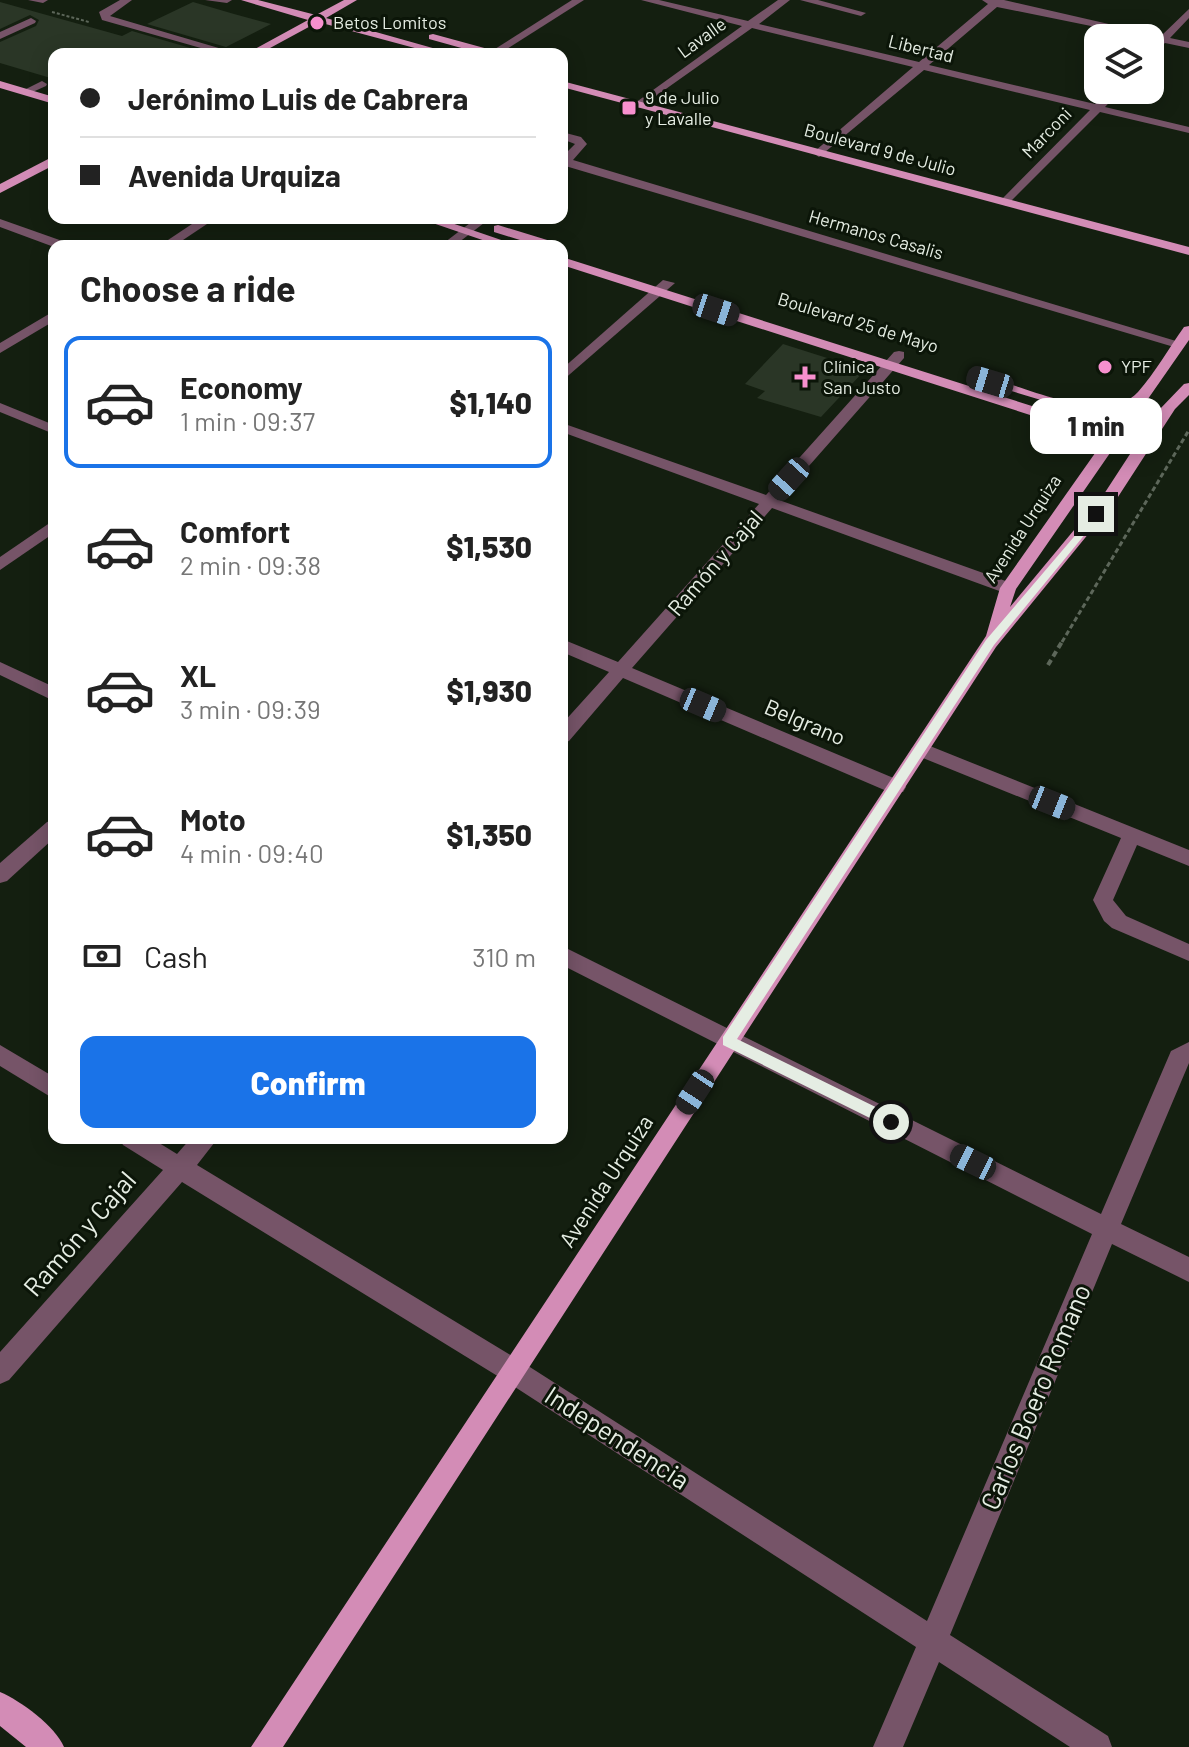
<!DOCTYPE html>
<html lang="en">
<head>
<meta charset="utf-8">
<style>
  :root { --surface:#fff; --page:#f2f2f2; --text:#222; --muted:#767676; --line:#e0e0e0; --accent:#1a73e8 }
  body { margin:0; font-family:Barlow,sans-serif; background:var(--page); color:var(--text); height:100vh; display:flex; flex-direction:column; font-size:30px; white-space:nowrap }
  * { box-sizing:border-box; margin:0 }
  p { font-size:26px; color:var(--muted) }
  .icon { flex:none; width:44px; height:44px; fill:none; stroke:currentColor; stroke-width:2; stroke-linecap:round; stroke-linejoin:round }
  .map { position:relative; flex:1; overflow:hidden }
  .panel { position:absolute; left:48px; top:240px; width:520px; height:904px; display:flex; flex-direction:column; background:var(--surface); border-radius:16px; box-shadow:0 4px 20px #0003 }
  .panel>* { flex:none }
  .hud { position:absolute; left:48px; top:48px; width:520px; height:176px; border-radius:16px; box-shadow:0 4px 20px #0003; display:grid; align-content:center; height:176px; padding:0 32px; background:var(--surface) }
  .fabs { position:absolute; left:1084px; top:24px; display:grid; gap:16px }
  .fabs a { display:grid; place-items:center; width:80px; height:80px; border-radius:16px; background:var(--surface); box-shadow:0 4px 20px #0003; font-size:40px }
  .end { position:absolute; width:36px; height:36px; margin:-18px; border:10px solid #e5ede3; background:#111; box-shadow:0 0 0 4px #111 }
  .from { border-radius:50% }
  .bubble { position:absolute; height:56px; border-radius:16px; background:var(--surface); box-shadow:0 4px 20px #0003; font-size:26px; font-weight:800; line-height:56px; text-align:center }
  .car { position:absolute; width:24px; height:48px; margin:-24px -12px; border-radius:10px; box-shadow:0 0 6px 2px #0007; background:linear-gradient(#222 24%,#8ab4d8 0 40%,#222 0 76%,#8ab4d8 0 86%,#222 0) }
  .hud b { display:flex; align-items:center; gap:28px; height:76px; font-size:30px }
  .hud b+b { border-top:2px solid var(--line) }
  .hud i { width:20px; height:20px; background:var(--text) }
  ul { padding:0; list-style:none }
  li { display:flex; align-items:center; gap:24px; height:132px; margin:0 16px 12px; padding:0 16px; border:4px solid transparent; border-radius:16px }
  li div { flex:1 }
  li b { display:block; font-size:30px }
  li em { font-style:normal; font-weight:800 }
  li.active { border-color:var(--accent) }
  li>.icon { width:72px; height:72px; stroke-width:1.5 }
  h2 { padding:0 32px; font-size:36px; line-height:96px }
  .pay { display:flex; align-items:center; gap:20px; height:88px; padding:0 32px; font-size:30px }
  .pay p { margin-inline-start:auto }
  .primary-button { display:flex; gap:16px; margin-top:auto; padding:16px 32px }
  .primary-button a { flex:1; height:92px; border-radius:16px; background:var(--accent); color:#fff; font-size:32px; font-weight:800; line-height:92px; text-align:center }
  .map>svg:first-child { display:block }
  .building { fill:#2a3626 }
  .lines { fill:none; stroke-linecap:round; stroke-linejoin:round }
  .path-far2 { stroke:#5d675a; stroke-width:2; stroke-dasharray:3 2; stroke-linecap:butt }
  .path-far1 { stroke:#5d675a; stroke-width:3; stroke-dasharray:5 3; stroke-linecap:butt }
  .path { stroke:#5d675a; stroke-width:4; stroke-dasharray:6 4; stroke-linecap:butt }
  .minor { fill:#765468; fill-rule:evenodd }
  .major { fill:#d38cb6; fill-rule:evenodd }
  .route { fill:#e5ede3 }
  .poi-dot { fill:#f790ce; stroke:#0b1508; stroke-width:3 }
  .labels { text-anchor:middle; stroke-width:6; stroke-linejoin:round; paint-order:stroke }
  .far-poi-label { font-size:18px; fill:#e5ede3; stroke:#0b1508; text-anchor:start }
  .far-street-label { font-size:18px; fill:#e5ede3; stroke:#0b1508 }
  .street-label { font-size:22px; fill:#e5ede3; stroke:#0b1508 }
  .near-street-label { font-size:26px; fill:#e5ede3; stroke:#0b1508 }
</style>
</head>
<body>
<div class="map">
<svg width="1189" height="1747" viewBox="0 0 1189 1747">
  <rect width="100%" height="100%" fill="#141f10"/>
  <g class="building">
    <path d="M0,2L122,36L132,31L211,54H54V79L0,63V42L36,26L39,20L30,15L0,29Z"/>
    <path d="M193,2L234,14L271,24L226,47L147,24Z"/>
    <path d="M783,344L865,370L821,417L757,398L765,391L745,384Z"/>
  </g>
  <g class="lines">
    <path class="path-far2" d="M52,12L89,22"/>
    <path class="path-far1" d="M1062,642L1189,430"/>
    <path class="path" d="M1048,665L1063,640"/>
    <g class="minor">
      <path d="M28,0H48L43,3Z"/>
      <path d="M120,0H132L110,16L239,54H222L102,20L99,12Z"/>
      <path d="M205,0H232L227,3Z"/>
      <path d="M572,0H584L499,54H487Z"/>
      <path d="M641,0H659L748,21L778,0H790L759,24L919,62L988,4L982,0H1004L1161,36L1189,9V18L1170,38L1189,42V48L1165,43L1150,56V47L1156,41L1150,38L997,7L929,65L1095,104L1109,90H1121L1105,107L1189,127V133L1100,112L1006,206L1000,202L1002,199L1090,110L924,70L819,157L813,153L815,151L913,67L752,28L639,108L635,107V103L742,26Z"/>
      <path d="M800,0H818L866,13L861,16Z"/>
      <path d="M31,18L36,21L35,23L0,39V32Z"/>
      <path d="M42,81L47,84L46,86L26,95L20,92Z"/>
      <path d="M562,132L581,137L587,144L573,160L1186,344L1174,347L562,165V157L575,144L562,139Z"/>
      <path d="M201,218H216L174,246H159Z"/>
      <path d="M0,219L68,243L69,246L54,247L0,227Z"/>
      <path d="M474,220L484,223L454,246H440Z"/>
      <path d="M663,280L675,283L562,381V369Z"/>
      <path d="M54,311V321L0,353V343Z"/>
      <path d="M899,351L904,352V358L779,500L1014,584L1016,588L1014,592H1002L772,508L632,668L903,782L906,787L903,792H889L623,678L569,741L562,743V724L609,672L562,652V639L618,662L759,504L562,432V423L766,495L894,352Z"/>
      <path d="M0,403L54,425V434L0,412Z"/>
      <path d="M54,520V533L0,570V557Z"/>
      <path d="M0,662L54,687V701L0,675Z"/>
      <path d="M920,742L1189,850V866L1137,845L1113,900L1126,916L1189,944V961L1112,928L1104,921L1093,900L1121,838L913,754L911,749Z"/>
      <path d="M54,820V838L7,881L0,883V863L47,822Z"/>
      <path d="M562,946L1101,1214L1171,1051L1189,1042V1063L1121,1224L1189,1257V1282L1112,1244L950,1635L1108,1736L1112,1747H1070L939,1662L903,1747H873L916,1647L504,1380L182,1182L9,1380L0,1384V1352L163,1170L123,1145L119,1138H151L177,1154L191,1138H218L197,1165L522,1362L927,1621L1092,1234L562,965Z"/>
      <path d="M0,1045L54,1077V1099L0,1066Z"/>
    </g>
    <g class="major">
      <path d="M241,0H258L316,15L344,0H357L326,18L454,54H437L318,22L259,54H246L308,20Z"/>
      <path d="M433,34L499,52L500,54H483L429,39V35Z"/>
      <path d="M0,81L54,97V104L0,88Z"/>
      <path d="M562,81L1189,247V255L562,87Z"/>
      <path d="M54,156V165L0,193V184Z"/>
      <path d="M418,218H437L519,246H500Z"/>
      <path d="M498,225L557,243L558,246H539L494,232V226Z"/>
      <path d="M562,257L1111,431L1123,414L1094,416L985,383L992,379C1030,388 1107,426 1138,392C1155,373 1169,348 1184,327L1189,326V340L1127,429L1149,410H1159L1184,384L1189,383V395L1175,409L1116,500L996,647L283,1747H251L986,636L1000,588L1105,439L562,265ZM1145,431L1104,494L1010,607L1016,589L1119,440Z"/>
      <path d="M0,1692C21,1701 55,1726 64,1747H26L0,1726Z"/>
    </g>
  </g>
  <path class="route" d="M1096,511L1100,512V516L994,645L737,1039L896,1117V1126H886L723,1045V1037L986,640Z"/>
  <g class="poi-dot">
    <circle cx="317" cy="23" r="8"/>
    <rect x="621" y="100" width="16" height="16" rx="4"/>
    <circle cx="1105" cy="367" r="8"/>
    <path d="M801 365h8v8h8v8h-8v8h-8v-8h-8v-8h8z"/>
  </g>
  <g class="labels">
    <g class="far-poi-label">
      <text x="333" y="29">Betos Lomitos</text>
      <text x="645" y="104">9 de Julio<tspan x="645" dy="21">y Lavalle</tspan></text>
      <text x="823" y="373">Clínica<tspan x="823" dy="21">San Justo</tspan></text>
      <text x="1121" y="373">YPF</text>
    </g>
    <g class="far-street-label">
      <text transform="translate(702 38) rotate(-36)" y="6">Lavalle</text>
      <text transform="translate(921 49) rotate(14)" y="6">Libertad</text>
      <text transform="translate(1047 133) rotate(-46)" y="6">Marconi</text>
      <text transform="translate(880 150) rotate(15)" y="6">Boulevard 9 de Julio</text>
      <text transform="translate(876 235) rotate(16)" y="6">Hermanos Casalis</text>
      <text transform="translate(858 323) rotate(17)" y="6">Boulevard 25 de Mayo</text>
      <text transform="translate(1023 529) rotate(-57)" y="6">Avenida Urquiza</text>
    </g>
    <g class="street-label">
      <text transform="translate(715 563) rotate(-49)" y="8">Ramón y Cajal</text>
      <text transform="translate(805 722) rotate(23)" y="8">Belgrano</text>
      <text transform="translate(606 1181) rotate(-57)" y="8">Avenida Urquiza</text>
    </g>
    <g class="near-street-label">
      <text transform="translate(80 1234) rotate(-49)" y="9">Ramón y Cajal</text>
      <text transform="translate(1036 1397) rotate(-67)" y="9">Carlos Boero Romano</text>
      <text transform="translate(617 1438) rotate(33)" y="9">Independencia</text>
    </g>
  </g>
</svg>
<div class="fabs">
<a><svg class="icon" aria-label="layers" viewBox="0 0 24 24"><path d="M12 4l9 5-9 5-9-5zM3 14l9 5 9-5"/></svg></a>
</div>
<i class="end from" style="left:891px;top:1122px"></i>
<i class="end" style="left:1096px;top:514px"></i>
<div class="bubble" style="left:1030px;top:398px;width:132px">1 min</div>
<i class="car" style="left:716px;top:310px;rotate:108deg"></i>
<i class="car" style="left:990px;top:382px;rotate:287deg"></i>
<i class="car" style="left:789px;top:479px;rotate:222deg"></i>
<i class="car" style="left:703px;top:705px;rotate:113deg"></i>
<i class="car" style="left:1052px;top:803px;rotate:112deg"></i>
<i class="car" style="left:695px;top:1092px;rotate:213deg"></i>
<i class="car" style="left:973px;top:1162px;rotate:296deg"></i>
<div class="hud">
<b><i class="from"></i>Jerónimo Luis de Cabrera</b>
<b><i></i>Avenida Urquiza</b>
</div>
<section class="panel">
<h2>Choose a ride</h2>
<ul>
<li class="active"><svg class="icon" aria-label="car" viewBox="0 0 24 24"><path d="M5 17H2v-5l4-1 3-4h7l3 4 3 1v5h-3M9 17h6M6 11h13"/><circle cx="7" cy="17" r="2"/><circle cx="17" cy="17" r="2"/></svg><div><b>Economy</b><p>1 min · 09:37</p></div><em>$1,140</em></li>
<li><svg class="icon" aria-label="car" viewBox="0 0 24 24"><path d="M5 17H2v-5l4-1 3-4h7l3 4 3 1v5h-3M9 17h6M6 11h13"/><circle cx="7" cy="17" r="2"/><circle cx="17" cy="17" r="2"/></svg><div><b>Comfort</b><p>2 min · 09:38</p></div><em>$1,530</em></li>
<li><svg class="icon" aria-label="car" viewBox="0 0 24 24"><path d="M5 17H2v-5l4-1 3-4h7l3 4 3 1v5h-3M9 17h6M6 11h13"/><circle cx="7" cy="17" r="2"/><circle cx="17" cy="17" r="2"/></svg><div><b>XL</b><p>3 min · 09:39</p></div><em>$1,930</em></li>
<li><svg class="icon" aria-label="car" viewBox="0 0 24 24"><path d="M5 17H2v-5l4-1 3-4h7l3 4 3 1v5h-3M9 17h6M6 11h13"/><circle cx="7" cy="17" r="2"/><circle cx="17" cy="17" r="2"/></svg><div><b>Moto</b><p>4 min · 09:40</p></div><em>$1,350</em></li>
</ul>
<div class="pay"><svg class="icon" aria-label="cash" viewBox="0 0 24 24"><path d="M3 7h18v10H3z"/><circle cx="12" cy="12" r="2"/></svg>Cash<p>310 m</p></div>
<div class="primary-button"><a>Confirm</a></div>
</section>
</div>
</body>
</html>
